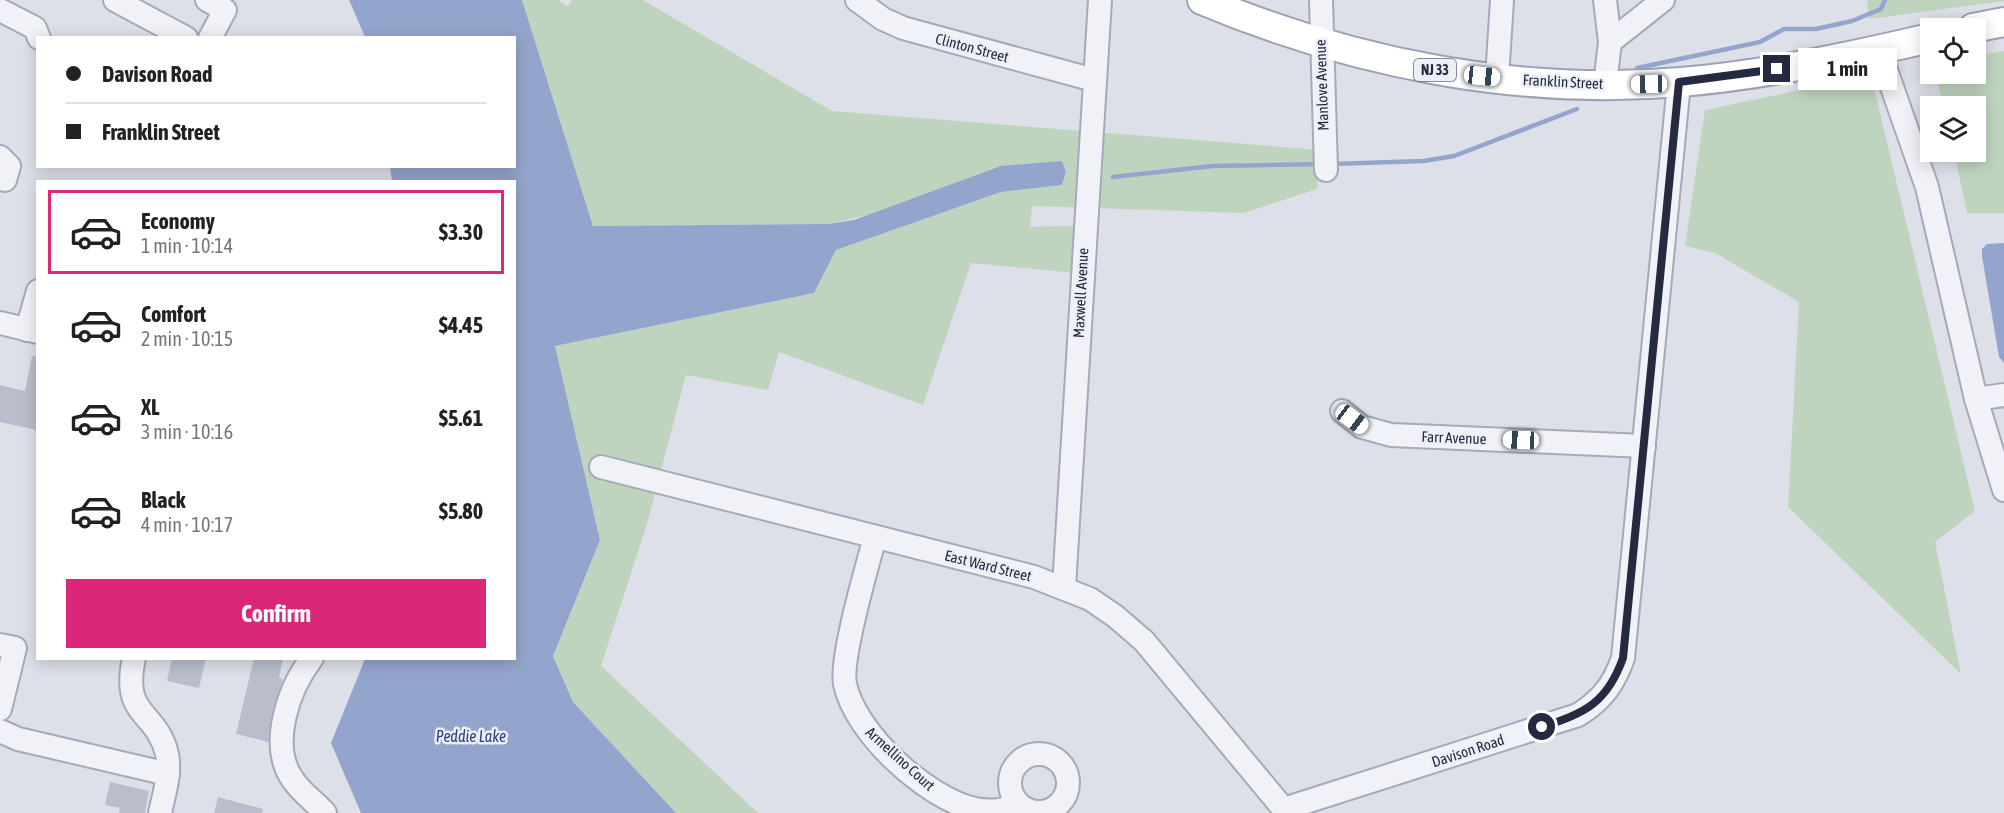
<!DOCTYPE html>
<html lang="en">
<head>
<meta charset="utf-8">
<style>
  :root { --surface:#fff; --page:#f6f6f6; --text:#222; --muted:#767676; --line:#e0e0e0; --accent:#db2777 }
  body { margin:0; font-family:"Asap Condensed",sans-serif; background:var(--page); color:var(--text); height:100vh; display:flex; flex-direction:column; font-size:22px; white-space:nowrap }
  * { box-sizing:border-box; margin:0 }
  p { font-size:20px; color:var(--muted) }
  .icon { flex:none; width:33px; height:33px; fill:none; stroke:currentColor; stroke-width:2; stroke-linecap:round; stroke-linejoin:round }
  .map { position:relative; flex:1; overflow:hidden }
  .details { position:absolute; left:36px; top:180px; width:480px; height:480px; display:flex; flex-direction:column; background:var(--surface); border-radius:0px; box-shadow:0 3px 15px #0003 }
  .details>* { flex:none }
  .top-card { position:absolute; left:36px; top:36px; width:480px; height:132px; border-radius:0px; box-shadow:0 3px 15px #0003; display:grid; align-content:center; height:132px; padding:0 30px; background:var(--surface) }
  .controls { position:absolute; left:1920px; top:18px; display:grid; gap:12px }
  .controls a { display:grid; place-items:center; width:66px; height:66px; border-radius:0px; background:var(--surface); box-shadow:0 3px 15px #0003; font-size:30px }
  .end { position:absolute; width:27px; height:27px; margin:-14px; border:8px solid #252a41; background:#fff; box-shadow:0 0 0 3px #fff }
  .from { border-radius:50% }
  .bubble { position:absolute; height:42px; border-radius:0px; background:var(--surface); box-shadow:0 3px 15px #0003; font-size:20px; font-weight:700; line-height:42px; text-align:center }
  .car { position:absolute; width:18px; height:36px; margin:-18px -9px; border-radius:8px; box-shadow:0 0 4px 2px #0007; background:linear-gradient(#fff 24%,#345 0 40%,#fff 0 76%,#345 0 86%,#fff 0) }
  .top-card b { display:flex; align-items:center; gap:21px; height:57px; font-size:22px }
  .top-card b+b { border-top:2px solid var(--line) }
  .top-card i { width:15px; height:15px; background:var(--text) }
  ul { padding:10px 0 0; list-style:none }
  li { display:flex; align-items:center; gap:18px; height:84px; margin:0 12px 9px; padding:0 18px; border:3px solid transparent; border-radius:0px }
  li div { flex:1 }
  li b { display:block; font-size:22px }
  li em { font-style:normal; font-weight:700 }
  li.current { border-color:var(--accent) }
  li>.icon { width:54px; height:54px; stroke-width:1.5 }
  .action { display:flex; gap:12px; margin-top:auto; padding:12px 30px }
  .action a { flex:1; height:69px; border-radius:0px; background:var(--accent); color:#fff; font-size:24px; font-weight:700; line-height:69px; text-align:center }
  .map>svg:first-child { display:block }
  .green { fill:#bfd4be }
  .water { fill:#94a5cd }
  .lines { fill:none; stroke-linecap:round; stroke-linejoin:round }
  .stream { stroke:#94a5cd; stroke-width:4.5 }
  .building { fill:#babdcc }
  .minor-casing { stroke:#a6a9b7; stroke-width:26 }
  .major-casing { stroke:#9ca1b6; stroke-width:32 }
  .minor { stroke:#f1f2f7; stroke-width:22 }
  .major { stroke:#fff; stroke-width:28 }
  .route { stroke:#252a41; stroke-width:8 }
  .labels { text-anchor:middle; stroke-width:5; stroke-linejoin:round; paint-order:stroke }
  .shield { fill:#edeff6; stroke:#616577; stroke-width:1.5 }
  .shield-label { font-size:14px; font-weight:bold; fill:#252a41 }
  .street-label { font-size:15px; fill:#252a41; stroke:#edeff6 }
  .water-label { font-size:16px; font-style:italic; fill:#2b3f7a; stroke:#edeff6 }
</style>
</head>
<body>
<div class="map">
<svg width="2004" height="813" viewBox="0 0 2004 813">
  <rect width="100%" height="100%" fill="#dee0e9"/>
  <g class="green">
    <path d="M522,0H558L568,6L572,0H643L832,111L1321,150L1317,189L1244,213L1032,206L1030,227L1089,225L1087,274L971,263L923,405L779,352L768,390L686,375L647,524L601,666L758,813H676L573,702L553,656L600,540L555,346L814,293L836,250L1001,192L1062,185L1066,172L827,224L593,226Z"/>
    <path d="M1867,0H2004V1L1869,19Z"/>
    <path d="M2004,51V213H1967L1954,152H1976V106H1943L1936,74H1976V56Z"/>
    <path d="M1871,75L1975,511L1935,542L1961,674L1788,507L1799,302L1715,253L1685,246L1705,110Z"/>
  </g>
  <g class="water">
    <path d="M349,0H522L593,226L827,224L854,220L1001,166L1062,161L1066,172L1062,185L1001,192L836,250L814,293L555,346L600,540L553,656L573,702L676,813H361L331,743L365,659L514,658V182L392,181L390,167L514,166V38L365,37Z"/>
    <path d="M2004,243V363L1999,357L1982,256V249L1987,244Z"/>
  </g>
  <g class="lines">
    <g class="stream">
      <path d="M1637,68L1760,42L1784,29H1816L1852,21L1881,9L1885,0"/>
      <path d="M1331,164L1424,161L1454,156L1577,109"/>
      <path d="M1113,177L1213,166L1320,164"/>
    </g>
  </g>
  <g class="building">
    <path d="M32,356L38,357L36,430L0,422V385L25,391Z"/>
    <path d="M172,658H206L199,688L167,681Z"/>
    <path d="M254,658H283L279,678L283,679L272,713L269,742L236,734Z"/>
    <path d="M110,782L149,791L145,813H119L120,808L105,805Z"/>
    <path d="M218,797L263,809L262,813H214Z"/>
  </g>
  <g class="lines">
    <defs>
      <g id="minor">
        <path d="M115,0L186,38"/>
        <path d="M207,0L225,10L210,38"/>
        <path d="M857,0L883,19L903,28L1094,80"/>
        <path d="M1321,0L1326,170"/>
        <path d="M1605,0L1610,42"/>
        <path d="M0,10L35,28L39,38"/>
        <path d="M1879,50L1927,187L1976,399L2004,490"/>
        <path d="M1497,78L1502,0"/>
        <path d="M1605,84L1610,42L1663,0"/>
        <path d="M0,157L9,166L5,180"/>
        <path d="M0,323L38,332"/>
        <path d="M27,330L38,291"/>
        <path d="M1976,399L2004,395"/>
        <path d="M1342,411L1362,427L1391,435L1644,446"/>
        <path d="M601,467L1034,577L1090,599L1115,616L1144,641L1287,813"/>
        <path d="M875,537C867,567 840,658 845,684C855,733 927,799 975,809C991,812 1003,810 1019,806"/>
        <path d="M1064,587L1100,0"/>
        <path d="M0,645L15,648L0,709"/>
        <path d="M134,658C121,718 156,709 167,754C171,773 164,794 160,813"/>
        <path d="M312,658C289,688 268,745 293,780C301,792 315,802 325,813"/>
        <path d="M0,731L18,739L168,774"/>
        <circle cx="1039" cy="783" r="29"/>
        <path d="M1284,809L1578,715C1602,700 1614,684 1623,658L1679,83"/>
      </g>
      <g id="major">
        <path d="M1202,0C1352,63 1518,96 1681,82C1765,75 1848,57 1930,38"/>
        <path d="M1973,28L2004,22"/>
      </g>
    </defs>
    <use href="#minor" class="minor-casing"/>
    <use href="#major" class="major-casing"/>
    <use href="#minor" class="minor"/>
    <use href="#major" class="major"/>
  </g>
  <g class="lines">
    <path class="route" d="M1542,727C1585,713 1607,703 1623,658L1679,82L1777,69"/>
  </g>
  <g class="labels">
    <rect class="shield" x="1414" y="59" width="42" height="22" rx="4.5"/>
    <g class="shield-label">
      <text x="1435" y="75">NJ 33</text>
    </g>
    <g class="street-label">
      <text transform="translate(972 48) rotate(15)" y="5">Clinton Street</text>
      <text transform="translate(1563 82) rotate(3)" y="5">Franklin Street</text>
      <text transform="translate(1322 85) rotate(-92)" y="5">Manlove Avenue</text>
      <text transform="translate(1081 293) rotate(-87)" y="5">Maxwell Avenue</text>
      <text transform="translate(1454 438) rotate(2)" y="5">Farr Avenue</text>
      <text transform="translate(988 566) rotate(14)" y="5">East Ward Street</text>
      <text transform="translate(1468 751) rotate(-18)" y="5">Davison Road</text>
      <text transform="translate(900 759) rotate(42)" y="5">Armellino Court</text>
    </g>
    <g class="water-label">
      <text x="471" y="742">Peddie Lake</text>
    </g>
  </g>
</svg>
<div class="controls">
<a><svg class="icon" aria-label="locate" viewBox="0 0 24 24"><circle cx="12" cy="12" r="6"/><path d="M12 2v4M12 18v4M2 12h4M18 12h4"/></svg></a>
<a><svg class="icon" aria-label="layers" viewBox="0 0 24 24"><path d="M12 4l9 5-9 5-9-5zM3 14l9 5 9-5"/></svg></a>
</div>
<i class="end from" style="left:1542px;top:727px"></i>
<i class="end" style="left:1777px;top:69px"></i>
<div class="bubble" style="left:1798px;top:48px;width:99px">1 min</div>
<i class="car" style="left:1482px;top:76px;rotate:96deg"></i>
<i class="car" style="left:1649px;top:84px;rotate:269deg"></i>
<i class="car" style="left:1352px;top:419px;rotate:127deg"></i>
<i class="car" style="left:1521px;top:440px;rotate:272deg"></i>
<div class="top-card">
<b><i class="from"></i>Davison Road</b>
<b><i></i>Franklin Street</b>
</div>
<section class="details">
<ul>
<li class="current"><svg class="icon" aria-label="car" viewBox="0 0 24 24"><path d="M5 17H2v-5l4-1 3-4h7l3 4 3 1v5h-3M9 17h6M6 11h13"/><circle cx="7" cy="17" r="2"/><circle cx="17" cy="17" r="2"/></svg><div><b>Economy</b><p>1 min · 10:14</p></div><em>$3.30</em></li>
<li><svg class="icon" aria-label="car" viewBox="0 0 24 24"><path d="M5 17H2v-5l4-1 3-4h7l3 4 3 1v5h-3M9 17h6M6 11h13"/><circle cx="7" cy="17" r="2"/><circle cx="17" cy="17" r="2"/></svg><div><b>Comfort</b><p>2 min · 10:15</p></div><em>$4.45</em></li>
<li><svg class="icon" aria-label="car" viewBox="0 0 24 24"><path d="M5 17H2v-5l4-1 3-4h7l3 4 3 1v5h-3M9 17h6M6 11h13"/><circle cx="7" cy="17" r="2"/><circle cx="17" cy="17" r="2"/></svg><div><b>XL</b><p>3 min · 10:16</p></div><em>$5.61</em></li>
<li><svg class="icon" aria-label="car" viewBox="0 0 24 24"><path d="M5 17H2v-5l4-1 3-4h7l3 4 3 1v5h-3M9 17h6M6 11h13"/><circle cx="7" cy="17" r="2"/><circle cx="17" cy="17" r="2"/></svg><div><b>Black</b><p>4 min · 10:17</p></div><em>$5.80</em></li>
</ul>
<div class="action"><a>Confirm</a></div>
</section>
</div>
</body>
</html>
